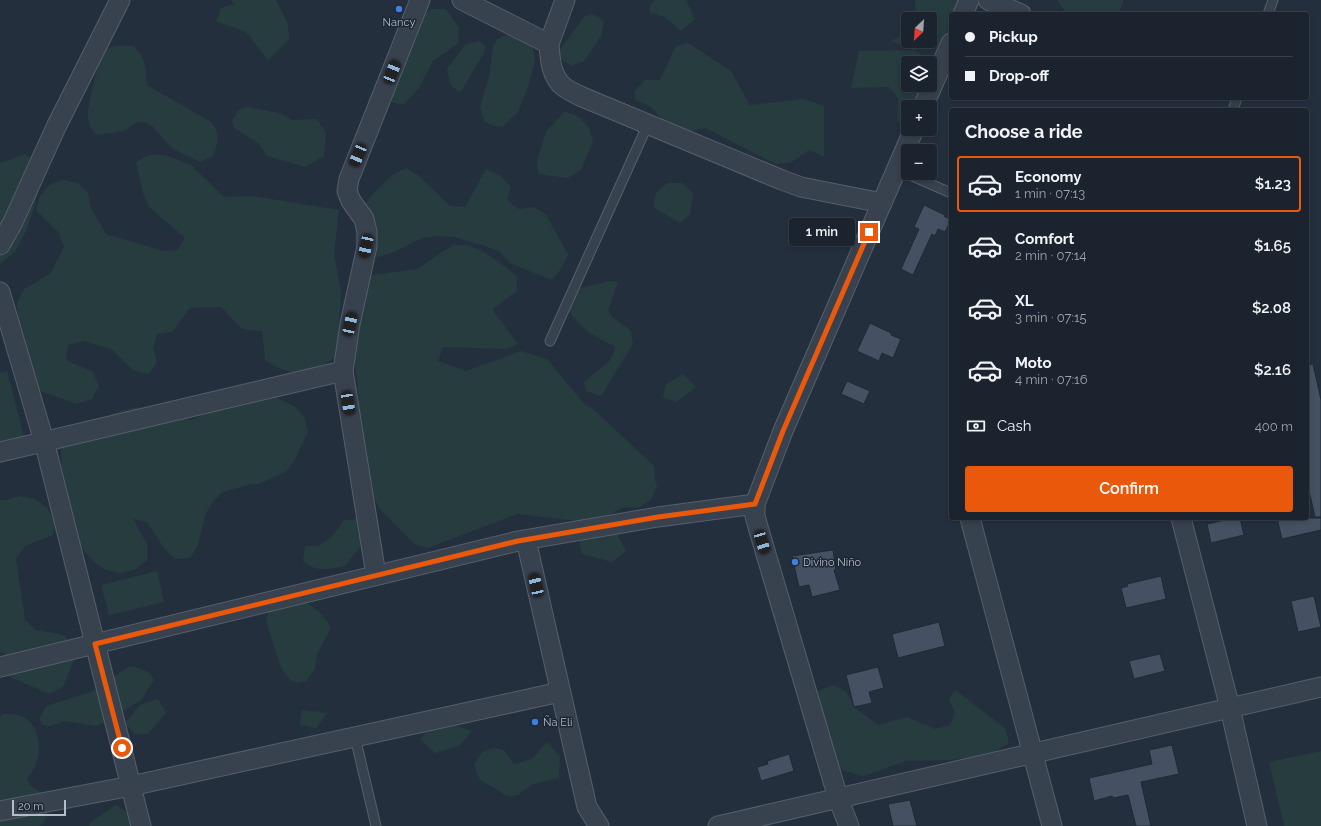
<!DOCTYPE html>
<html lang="en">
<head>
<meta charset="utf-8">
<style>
  :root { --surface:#1b232e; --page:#282f3a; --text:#f1f3f6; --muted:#a0a4aa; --line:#39404a; --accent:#ea580c }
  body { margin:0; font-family:Raleway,sans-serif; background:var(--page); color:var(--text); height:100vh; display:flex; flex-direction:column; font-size:15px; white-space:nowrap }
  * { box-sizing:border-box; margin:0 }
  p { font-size:13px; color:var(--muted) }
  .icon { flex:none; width:22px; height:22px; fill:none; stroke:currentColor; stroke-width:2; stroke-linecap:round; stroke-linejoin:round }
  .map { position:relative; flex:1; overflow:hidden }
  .sheet { position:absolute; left:949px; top:108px; width:360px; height:412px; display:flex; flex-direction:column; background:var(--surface); border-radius:4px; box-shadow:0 2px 6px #0003,0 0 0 1px var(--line) }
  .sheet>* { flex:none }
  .banner { position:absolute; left:949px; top:12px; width:360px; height:88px; border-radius:4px; box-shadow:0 2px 6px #0003,0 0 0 1px var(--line); display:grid; align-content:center; height:88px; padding:0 16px; background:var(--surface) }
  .needle { width:26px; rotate:205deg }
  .tools { position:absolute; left:901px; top:12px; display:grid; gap:8px }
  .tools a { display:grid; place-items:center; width:36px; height:36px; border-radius:4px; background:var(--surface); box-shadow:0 2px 6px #0003,0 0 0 1px var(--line); font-size:20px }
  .scale { position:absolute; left:12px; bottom:10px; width:54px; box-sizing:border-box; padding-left:4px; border:2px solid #b4bcc9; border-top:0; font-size:11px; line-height:14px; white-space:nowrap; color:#b4bcc9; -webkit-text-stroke:3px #1d2633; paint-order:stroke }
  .end { position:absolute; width:18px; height:18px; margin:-9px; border:5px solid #ea580c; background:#fff; box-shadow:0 0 0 2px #fff }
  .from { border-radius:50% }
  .bubble { position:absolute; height:28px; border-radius:4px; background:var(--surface); box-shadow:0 2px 6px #0003,0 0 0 1px var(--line); font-size:13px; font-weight:600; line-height:28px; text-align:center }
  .car { position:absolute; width:12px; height:24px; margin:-12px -6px; border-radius:5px; box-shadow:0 0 3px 1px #0007; background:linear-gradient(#222 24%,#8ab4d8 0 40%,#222 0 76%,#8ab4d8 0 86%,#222 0) }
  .banner b { display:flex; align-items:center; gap:14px; height:38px; font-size:15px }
  .banner b+b { border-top:1px solid var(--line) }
  .banner i { width:10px; height:10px; background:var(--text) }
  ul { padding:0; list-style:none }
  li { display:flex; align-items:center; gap:12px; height:56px; margin:0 8px 6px; padding:0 8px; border:2px solid transparent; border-radius:4px }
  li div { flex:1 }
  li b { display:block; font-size:15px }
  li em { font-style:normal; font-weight:600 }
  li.active { border-color:var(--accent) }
  li>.icon { width:36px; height:36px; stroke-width:1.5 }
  h2 { padding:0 16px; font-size:18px; line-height:48px }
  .pay { display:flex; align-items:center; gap:10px; height:44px; padding:0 16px; font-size:15px }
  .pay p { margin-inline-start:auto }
  .button { display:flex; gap:8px; margin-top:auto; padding:8px 16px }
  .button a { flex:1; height:46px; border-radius:4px; background:var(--accent); color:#fff; font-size:16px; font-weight:600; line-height:46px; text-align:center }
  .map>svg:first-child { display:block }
  .green { fill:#263c3f }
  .building { fill:#455162; stroke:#1f2835 }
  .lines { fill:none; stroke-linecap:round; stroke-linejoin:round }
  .service-casing { stroke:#565f6c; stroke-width:11 }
  .minor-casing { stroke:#565f6c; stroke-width:21 }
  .service { stroke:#38414e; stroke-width:9 }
  .minor { stroke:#38414e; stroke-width:19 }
  .route { stroke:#ea580c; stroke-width:5 }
  .shop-dot { fill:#3f7fe0; stroke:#1d2633; stroke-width:1.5 }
  .labels { text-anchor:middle; stroke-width:3; stroke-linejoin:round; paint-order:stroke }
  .poi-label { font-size:11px; fill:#b4bcc9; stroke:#1d2633; text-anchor:start }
</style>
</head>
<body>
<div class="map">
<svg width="1321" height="826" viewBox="0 0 1321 826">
  <rect width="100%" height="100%" fill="#242f3e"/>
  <g class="green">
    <path d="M231,0H276L288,24L289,39L268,60L246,32L216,21L221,8L234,4Z"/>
    <path d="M655,0H686L695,19L681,31L665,17L650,13V5Z"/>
    <path d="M915,0H959L967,14H951V45L914,50L922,55L924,62L908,63V85H918L927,104L926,107H908V120L897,122L898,98L889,87L851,88L859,51L912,50L891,41L908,32V41H930V19H916Z"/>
    <path d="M1057,0H1123V2L1118,14H1067Z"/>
    <path d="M431,9H446L459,28L458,43L433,61L419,88L404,104L393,103L389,96L400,77L394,48L397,40Z"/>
    <path d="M591,14L599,17L604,22L601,36L584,61L571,66L556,55L584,17Z"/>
    <path d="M512,33L532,42L535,62L527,90L518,112L502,127L491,125L484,121L480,107L489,77L493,46L497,39Z"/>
    <path d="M479,41L485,46L484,53L460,93L450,84L447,69L466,44Z"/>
    <path d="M688,43L731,71L750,105L803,99L824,106V157L809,150L790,163L775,164L705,128L676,134L650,106L635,100L634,92L645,80H660L676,46Z"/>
    <path d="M132,46C146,55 146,70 147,85L211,122C221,134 218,143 213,156L200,162L173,149L152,126L145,122H137L124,131L97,135C91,130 89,124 88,116C87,107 99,57 105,51C111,44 124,46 132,46Z"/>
    <path d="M248,107L280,113L292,120L317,119L326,133L324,156L305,167L267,156L259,144L234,128L232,121L239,109Z"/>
    <path d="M565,111L579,117L589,128L593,142L581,170L568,178L538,174L537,160L546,132Z"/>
    <path d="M25,154L37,163V196L33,211L26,231L15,252L0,264V163Z"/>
    <path d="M149,155H165L191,165L224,197L252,196L339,210L334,253L341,293L338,338L335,358C327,362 318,369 310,372C295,377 277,368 265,360L262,331L242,329L221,307L190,308L172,332L157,334L153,348L157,362L149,374L134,371L111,349L83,341L68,345L66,360L93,372L99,386L92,399L76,404L35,389L20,364L17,303L24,289L50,274L64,247L58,232L36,210L40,196L49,185L63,180L78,183L88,193L91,208L106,234L163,251L177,250L185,238L149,207L143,193L136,162Z"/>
    <path d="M406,168L419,176L450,206L465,207L486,169L501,176L511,187L507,200L519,209L534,207L546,215L568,254L561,269L552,280L510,263L500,252L485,246L454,237L438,236L422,238L394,252L378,257L363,256L355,243L356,227L362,210L370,197L392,175Z"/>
    <path d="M667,183H682L693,193L690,214L680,223L653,207L656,193Z"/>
    <path d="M453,245C457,245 462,245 466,245C482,248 505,266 517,276V291L492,309L518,344L506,349L443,347L438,361L466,371L521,351L547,359L586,406L592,408L654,466L655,480L657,486L651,500L638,508L623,507L594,523L517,514L428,548L414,544L380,509L364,480L357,377L354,362L350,356L343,301L360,282L373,275L417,269Z"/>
    <path d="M610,281L618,282L608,310L612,317L631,331L633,344L601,396L586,391L584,383C594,370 613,366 615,347L588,332L571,315L570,302L580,288Z"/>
    <path d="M7,371L24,436L0,442V373Z"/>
    <path d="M683,374L696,387L676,402L663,397L666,384Z"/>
    <path d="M257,387L295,407L305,418L308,432L295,459L287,471L259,484H252L222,492L212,503L205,516L198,545L190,558L175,559L164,548L147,522L133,519L147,544V560L136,569L121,573L106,570L94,562L74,538L62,494L61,448C71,442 80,433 89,425C95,421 102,418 108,416C143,400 157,410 191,420L218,409Z"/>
    <path d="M20,496L35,499L47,508L55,521L53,535L25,546L16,559L25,619L35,630L64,635L74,646V660L63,687L49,694L8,676L6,654L0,652V500H6Z"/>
    <path d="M359,519L363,543L345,566C328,569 317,573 303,561L305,546H318L331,538L344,520Z"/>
    <path d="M617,534L626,551L612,562L582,554L578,536Z"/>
    <path d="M157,571L164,602L109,615L101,585Z"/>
    <path d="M291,593C306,602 323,611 331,628L317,654L315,669L306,681L298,683L290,680L281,668L266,621L270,606Z"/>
    <path d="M130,666C141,669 148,669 154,680L141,700L104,723L96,726L65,721L51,726L43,725L39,719L46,706L91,692Z"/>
    <path d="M833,685L846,691L854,707L878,725L907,717L935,729L950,725L955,713L949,699L955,690L1005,728L1009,743L994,752L979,756L950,760L906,761L864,776L837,769L807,702L818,691Z"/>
    <path d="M158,699L166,713L148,734H135L125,723L140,705Z"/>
    <path d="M302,710L327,713L316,728L299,725Z"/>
    <path d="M3,714C8,714 14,714 19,715C39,722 43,748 35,766C34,770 30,775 27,779L31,786L47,797C48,808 50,819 39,826H0V717Z"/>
    <path d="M452,725L472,731L459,746L435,753L420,739L430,728Z"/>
    <path d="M547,742L560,757L559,778L533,784L518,795L507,796L479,779L474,765L482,752L493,748L504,750L514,764L532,759Z"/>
    <path d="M1321,751V826H1284L1269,762Z"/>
    <path d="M116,805L129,814L138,826H89L91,822Z"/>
  </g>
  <g class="building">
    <path d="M924,205L945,215L944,216L951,220L945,232L938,229L935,236L932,234L913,275L901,269L919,229L914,227Z"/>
    <path d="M870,323L891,333V335L901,339L893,358L882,353L879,361L857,351Z"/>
    <path d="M1313,364L1321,400V517H1315L1307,482V365Z"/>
    <path d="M847,381L870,391L864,404L841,394Z"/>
    <path d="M1234,518H1240L1244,535L1211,543L1207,524Z"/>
    <path d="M1277,518H1321V530L1282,539Z"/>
    <path d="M833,550L836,570H834L840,590L812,597L809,585L799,587L792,556Z"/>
    <path d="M1161,576L1166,599L1126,608L1121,588L1128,586L1127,584Z"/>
    <path d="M1314,596L1321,627L1298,632L1291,601Z"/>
    <path d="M939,622L945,646L898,658L892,634Z"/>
    <path d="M1160,654L1165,671L1134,679L1129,661Z"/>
    <path d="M878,667L884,688L869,692L872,703L854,707L846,675Z"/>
    <path d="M1172,745L1179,774L1141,782L1151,826H1136L1128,795L1113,798L1112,796L1094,801L1089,778L1152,764L1149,750Z"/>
    <path d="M789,754L794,771L761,781L757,767L768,764L767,761Z"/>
    <path d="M910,800L917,826H893L888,804Z"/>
  </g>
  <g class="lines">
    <defs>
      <g id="service">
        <path d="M1268,14L1273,0"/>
        <path d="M1233,110L1237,98"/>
        <path d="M896,169L951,193"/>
        <path d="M550,341L648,124"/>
        <path d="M355,737L376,826"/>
      </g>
      <g id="minor">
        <path d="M462,0L549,44C550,59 551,77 564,87C569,91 575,93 580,96L782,180L801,187L882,203"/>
        <path d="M988,0L1021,14"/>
        <path d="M963,14L969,0"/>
        <path d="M549,44L565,0"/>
        <path d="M923,107L951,43"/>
        <path d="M0,245L13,222L56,127L120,0"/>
        <path d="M0,292L44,441L141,826"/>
        <path d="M0,452L343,371"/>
        <path d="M970,518L1052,826"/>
        <path d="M1181,518L1230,708L1257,826"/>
        <path d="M526,540L587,807L599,826"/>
        <path d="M376,575L343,371L350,324L367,246V232L364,219L351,201L347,191L349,179L420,0"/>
        <path d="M0,667L518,541L658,517L755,504"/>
        <path d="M0,811L131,786L560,692"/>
        <path d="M718,826L1321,687"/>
        <path d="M849,826L838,798L758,527L755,516V504L783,431L914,129"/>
      </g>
    </defs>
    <use href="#service" class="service-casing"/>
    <use href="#minor" class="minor-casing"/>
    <use href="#service" class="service"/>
    <use href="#minor" class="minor"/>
  </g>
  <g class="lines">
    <path class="route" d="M122,748L95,644L518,541L658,517L755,504L783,431L869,232"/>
  </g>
  <g class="shop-dot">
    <circle cx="399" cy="9" r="4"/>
    <circle cx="795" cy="562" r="4"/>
    <circle cx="535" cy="722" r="4"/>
  </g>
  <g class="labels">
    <g class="poi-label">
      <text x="399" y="26" text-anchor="middle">Nancy</text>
      <text x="803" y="566">Divino Niño</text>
      <text x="543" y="726">Ña Eli</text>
    </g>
  </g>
</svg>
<div class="tools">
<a><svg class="needle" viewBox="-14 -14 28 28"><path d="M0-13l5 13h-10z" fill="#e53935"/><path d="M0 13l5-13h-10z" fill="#a0a4aa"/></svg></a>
<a><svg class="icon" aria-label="layers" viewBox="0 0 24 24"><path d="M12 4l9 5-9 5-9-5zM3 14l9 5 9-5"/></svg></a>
<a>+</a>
<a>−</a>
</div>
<div class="scale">20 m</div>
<i class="end from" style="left:122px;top:748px"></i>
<i class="end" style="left:869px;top:232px"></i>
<div class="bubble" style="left:789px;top:218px;width:66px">1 min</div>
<i class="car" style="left:392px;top:72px;rotate:22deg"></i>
<i class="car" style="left:358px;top:155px;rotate:203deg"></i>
<i class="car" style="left:366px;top:246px;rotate:192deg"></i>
<i class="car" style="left:350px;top:324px;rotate:12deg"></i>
<i class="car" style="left:348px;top:403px;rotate:171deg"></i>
<i class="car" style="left:762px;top:542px;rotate:163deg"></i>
<i class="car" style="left:536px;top:585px;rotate:347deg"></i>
<div class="banner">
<b><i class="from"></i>Pickup</b>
<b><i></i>Drop-off</b>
</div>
<section class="sheet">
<h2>Choose a ride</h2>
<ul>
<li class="active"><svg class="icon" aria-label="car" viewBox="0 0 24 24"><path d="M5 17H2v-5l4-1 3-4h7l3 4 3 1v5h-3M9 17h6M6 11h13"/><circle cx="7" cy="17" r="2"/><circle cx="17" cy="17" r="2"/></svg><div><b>Economy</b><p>1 min · 07:13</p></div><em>$1.23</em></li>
<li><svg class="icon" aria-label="car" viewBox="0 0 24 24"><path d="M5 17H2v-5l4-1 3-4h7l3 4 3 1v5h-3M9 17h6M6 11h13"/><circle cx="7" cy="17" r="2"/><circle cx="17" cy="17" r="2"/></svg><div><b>Comfort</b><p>2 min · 07:14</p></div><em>$1.65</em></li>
<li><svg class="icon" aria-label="car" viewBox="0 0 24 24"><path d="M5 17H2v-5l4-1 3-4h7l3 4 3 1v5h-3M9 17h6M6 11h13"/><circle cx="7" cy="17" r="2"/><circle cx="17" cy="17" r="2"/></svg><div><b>XL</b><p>3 min · 07:15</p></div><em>$2.08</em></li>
<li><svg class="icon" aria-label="car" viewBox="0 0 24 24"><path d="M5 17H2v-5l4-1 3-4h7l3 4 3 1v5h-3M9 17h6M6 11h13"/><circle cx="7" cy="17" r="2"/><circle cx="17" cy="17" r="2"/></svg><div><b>Moto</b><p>4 min · 07:16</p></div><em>$2.16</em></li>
</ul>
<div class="pay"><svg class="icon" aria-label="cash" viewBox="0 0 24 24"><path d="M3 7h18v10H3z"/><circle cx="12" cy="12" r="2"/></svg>Cash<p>400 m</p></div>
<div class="button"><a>Confirm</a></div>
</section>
</div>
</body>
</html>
